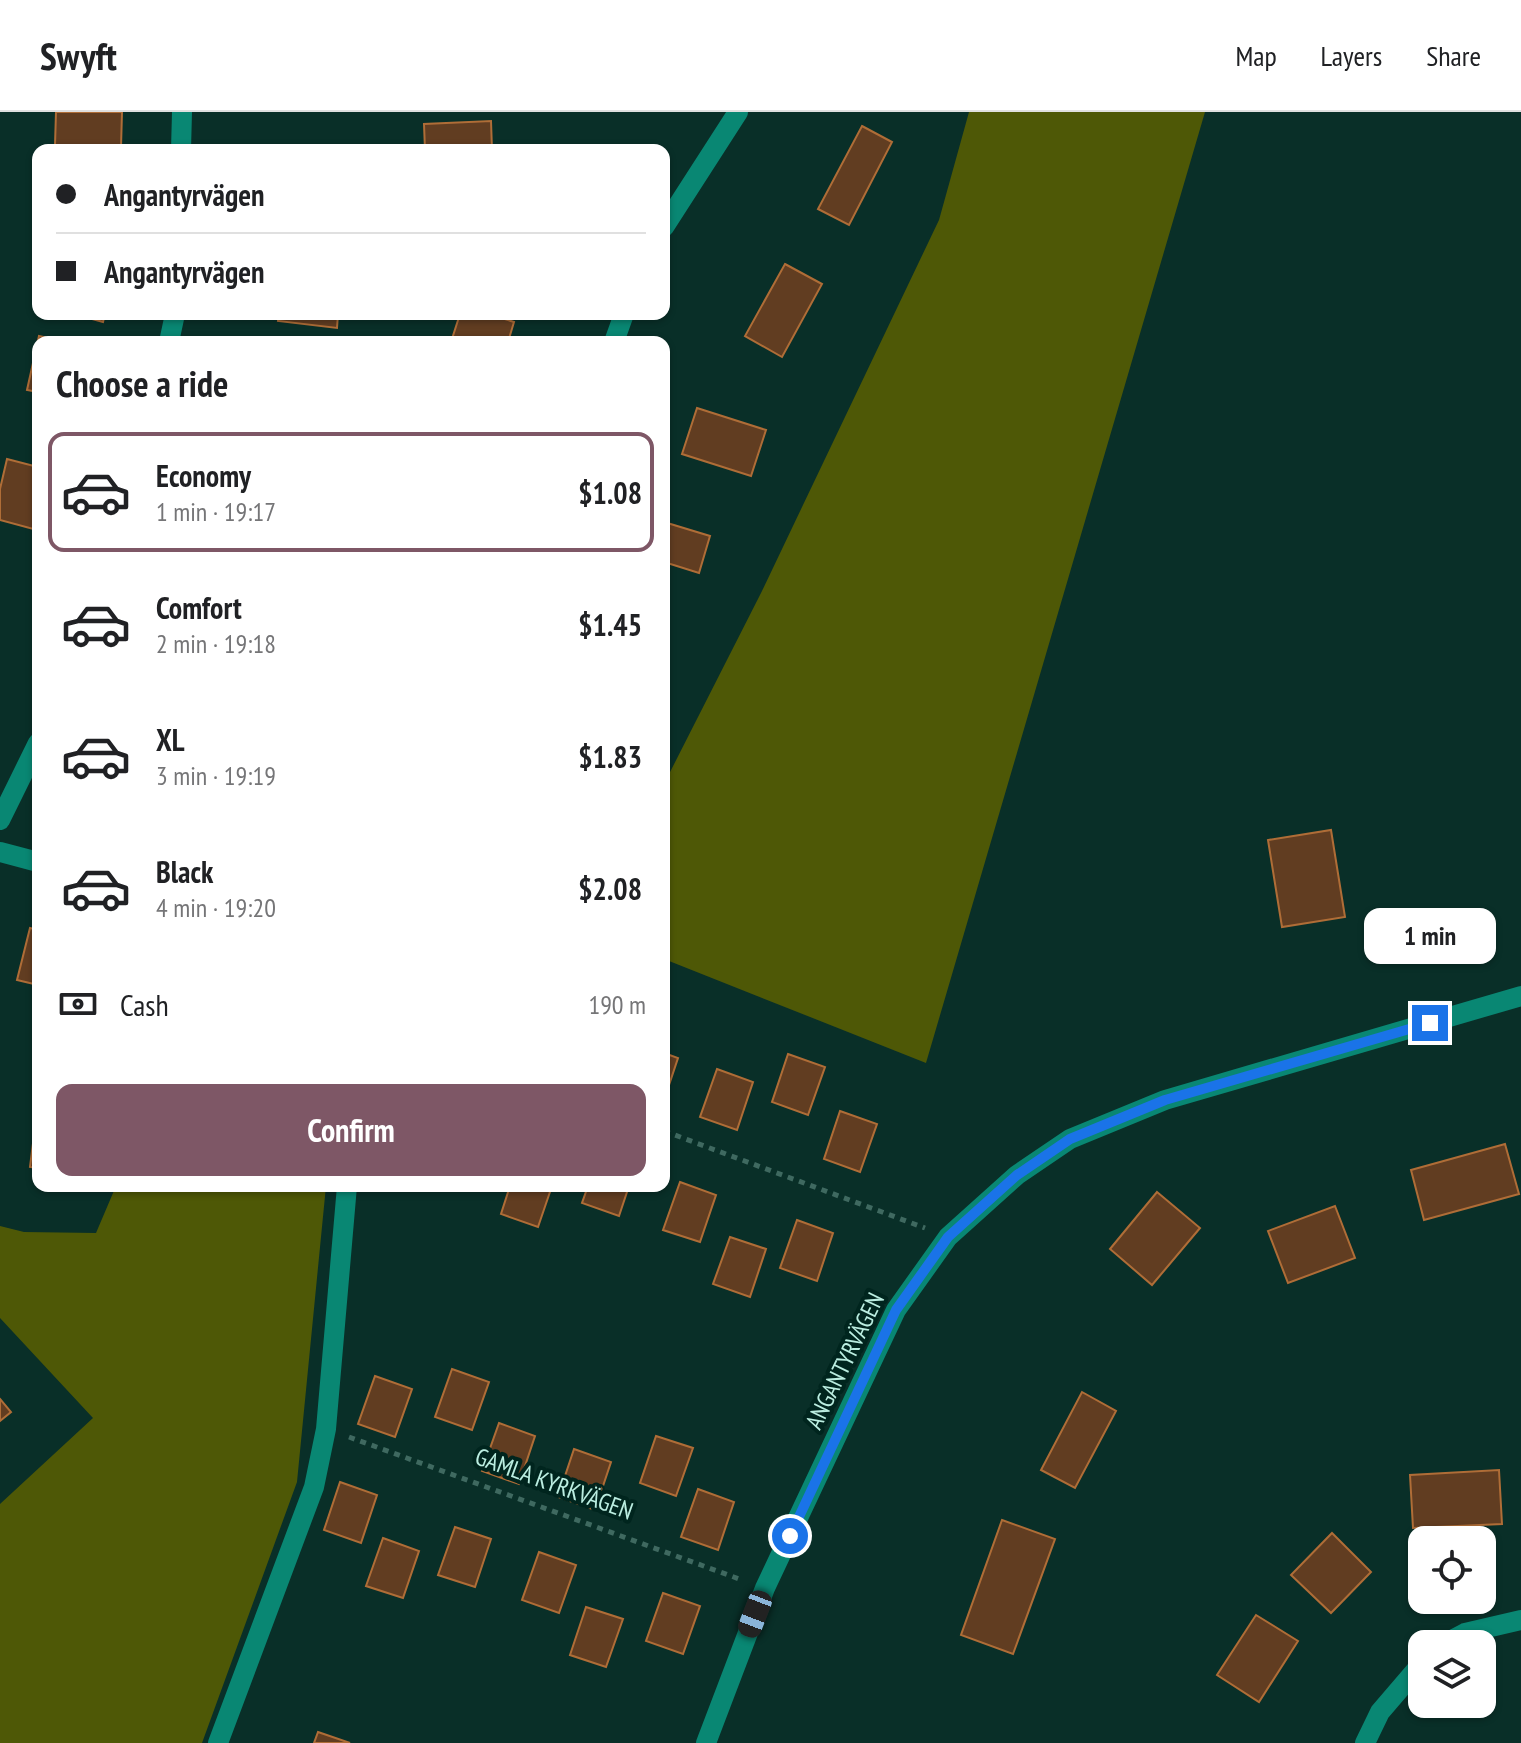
<!DOCTYPE html>
<html lang="en">
<head>
<meta charset="utf-8">
<style>
  :root { --surface:#fff; --page:#f2f2f2; --text:#202124; --muted:#757577; --line:#e0e0e0; --accent:#7e5766 }
  body { margin:0; font-family:"PT Sans Narrow",sans-serif; background:var(--page); color:var(--text); height:100vh; display:flex; flex-direction:column; font-size:30px; white-space:nowrap }
  * { box-sizing:border-box; margin:0 }
  p { font-size:26px; color:var(--muted) }
  .icon { flex:none; width:44px; height:44px; fill:none; stroke:currentColor; stroke-width:2; stroke-linecap:round; stroke-linejoin:round }
  .map { position:relative; flex:1; overflow:hidden }
  .panel { position:absolute; left:32px; top:224px; width:638px; height:856px; display:flex; flex-direction:column; background:var(--surface); border-radius:16px; box-shadow:0 2px 6px #0004 }
  .panel>* { flex:none }
  .banner { position:absolute; left:32px; top:32px; width:638px; height:176px; border-radius:16px; box-shadow:0 2px 6px #0004; display:grid; align-content:center; height:176px; padding:0 24px; background:var(--surface) }
  .fabs { position:absolute; left:1408px; top:1414px; display:grid; gap:16px }
  .fabs a { display:grid; place-items:center; width:88px; height:88px; border-radius:16px; background:var(--surface); box-shadow:0 2px 6px #0004; font-size:40px }
  .end { position:absolute; width:36px; height:36px; margin:-18px; border:10px solid #1a73e8; background:#fff; box-shadow:0 0 0 4px #fff }
  .from { border-radius:50% }
  .bubble { position:absolute; height:56px; border-radius:16px; background:var(--surface); box-shadow:0 2px 6px #0004; font-size:26px; font-weight:700; line-height:56px; text-align:center }
  .car { position:absolute; width:24px; height:48px; margin:-24px -12px; border-radius:10px; box-shadow:0 0 6px 2px #0007; background:linear-gradient(#222 24%,#8ab4d8 0 40%,#222 0 76%,#8ab4d8 0 86%,#222 0) }
  .banner b { display:flex; align-items:center; gap:28px; height:76px; font-size:30px }
  .banner b+b { border-top:2px solid var(--line) }
  .banner i { width:20px; height:20px; background:var(--text) }
  ul { padding:0; list-style:none }
  li { display:flex; align-items:center; gap:24px; height:120px; margin:0 16px 12px; padding:0 8px; border:4px solid transparent; border-radius:16px }
  li div { flex:1 }
  li b { display:block; font-size:30px }
  li em { font-style:normal; font-weight:700 }
  li.active { border-color:var(--accent) }
  li>.icon { width:72px; height:72px; stroke-width:1.5 }
  h2 { padding:0 24px; font-size:36px; line-height:96px }
  .pay { display:flex; align-items:center; gap:20px; height:88px; padding:0 24px; font-size:30px }
  .pay p { margin-inline-start:auto }
  .cta { display:flex; gap:16px; margin-top:auto; padding:16px 24px }
  .cta a { flex:1; height:92px; border-radius:16px; background:var(--accent); color:#fff; font-size:32px; font-weight:700; line-height:92px; text-align:center }
  header { display:flex; align-items:center; gap:48px; box-sizing:border-box; height:112px; padding:0 40px; background:var(--surface); border-bottom:2px solid var(--line) }
  header strong { font-size:38px }
  nav { display:flex; gap:44px; margin-inline-start:auto; font-size:28px }
  .map>svg:first-child { display:block }
  .forest { fill:#4e5806 }
  .building { fill:#613d21; stroke:#af6d37; stroke-width:2 }
  .lines { fill:none; stroke-linecap:round; stroke-linejoin:round }
  .path { stroke:#3f6960; stroke-width:5; stroke-dasharray:6 6; stroke-linecap:butt }
  .minor { stroke:#098773; stroke-width:20 }
  .route { stroke:#1a73e8; stroke-width:10 }
  .labels { text-anchor:middle; stroke-width:8; stroke-linejoin:round; paint-order:stroke }
  .street-label { font-size:24px; fill:#bbeee1; stroke:#00251e }
</style>
</head>
<body>
<header>
<strong>Swyft</strong>
<nav><a>Map</a><a>Layers</a><a>Share</a></nav>
</header>
<div class="map">
<svg width="1521" height="1631" viewBox="0 0 1521 1631">
  <rect width="100%" height="100%" fill="#092f28"/>
  <g class="forest">
    <path d="M969,0H1205L926,951L664,847V666H667L761,481L939,108Z"/>
    <path d="M116,1074H326L297,1370L202,1631H0V1392L93,1306L0,1206V1114L24,1120L96,1121Z"/>
  </g>
  <g class="building">
    <path d="M56,0H122L121,35L55,33Z"/>
    <path d="M491,9L492,38H425L424,12Z"/>
    <path d="M862,14L892,30L849,113L818,97Z"/>
    <rect x="249" y="34" width="54" height="4"/>
    <path d="M785,152L822,172L782,245L745,224Z"/>
    <path d="M74,202H105L103,210Z"/>
    <path d="M279,202H338L337,216L278,209Z"/>
    <path d="M460,202H489L514,210L508,230H451Z"/>
    <path d="M39,224L67,230H38V280L27,278Z"/>
    <path d="M697,296L766,318L751,364L682,342Z"/>
    <path d="M7,347L38,355L37,418L0,408V377Z"/>
    <path d="M664,410L710,424L699,461L664,450Z"/>
    <path d="M1331,718L1345,805L1282,815L1268,728Z"/>
    <path d="M30,816L38,818V873L17,868Z"/>
    <path d="M664,941L678,946L664,988Z"/>
    <path d="M788,942L825,955L808,1003L772,990Z"/>
    <path d="M717,957L753,970L737,1018L700,1005Z"/>
    <path d="M38,992V1056L30,1055Z"/>
    <path d="M840,999L877,1012L860,1060L824,1047Z"/>
    <path d="M1505,1032L1519,1082L1424,1108L1411,1058Z"/>
    <path d="M680,1070L716,1083L700,1130L663,1118Z"/>
    <path d="M510,1074H552L538,1115L501,1102Z"/>
    <path d="M588,1074H629L619,1104L582,1091Z"/>
    <path d="M1157,1080L1200,1116L1152,1173L1110,1137Z"/>
    <path d="M1335,1094L1355,1146L1288,1171L1268,1119Z"/>
    <path d="M797,1108L833,1121L817,1169L780,1156Z"/>
    <path d="M730,1125L766,1137L750,1185L713,1172Z"/>
    <path d="M452,1257L489,1270L472,1318L435,1305Z"/>
    <path d="M375,1264L412,1277L395,1325L358,1312Z"/>
    <path d="M1082,1280L1116,1299L1075,1376L1041,1358Z"/>
    <path d="M0,1287L11,1300L0,1309Z"/>
    <path d="M499,1311L535,1324L519,1372L482,1359Z"/>
    <path d="M656,1324L693,1336L676,1384L640,1371Z"/>
    <path d="M574,1337L611,1350L595,1398L558,1385Z"/>
    <path d="M1499,1358L1502,1412L1413,1416L1410,1363Z"/>
    <path d="M340,1370L377,1383L361,1431L324,1418Z"/>
    <path d="M698,1377L734,1390L718,1438L681,1425Z"/>
    <path d="M1002,1408L1055,1427L1013,1542L961,1523Z"/>
    <path d="M455,1415L491,1427L475,1475L438,1463Z"/>
    <path d="M1332,1421L1371,1460L1331,1501L1291,1463Z"/>
    <path d="M383,1426L419,1439L403,1486L366,1474Z"/>
    <path d="M539,1440L576,1453L559,1501L522,1488Z"/>
    <path d="M663,1481L700,1494L683,1542L646,1529Z"/>
    <path d="M586,1495L623,1507L606,1555L570,1543Z"/>
    <path d="M1256,1503L1298,1529L1259,1590L1217,1563Z"/>
    <path d="M318,1620L350,1631H314Z"/>
  </g>
  <g class="lines">
    <g class="path">
      <path d="M664,1019L925,1116"/>
      <path d="M349,1325L742,1468"/>
    </g>
    <g class="minor">
      <path d="M181,38L182,0"/>
      <path d="M664,115L738,0"/>
      <path d="M169,230L175,202"/>
      <path d="M614,230L624,202"/>
      <path d="M0,708L38,631"/>
      <path d="M0,740L38,750"/>
      <path d="M1444,1532L1465,1521L1521,1508"/>
      <path d="M218,1631L314,1375L326,1317L347,1074"/>
      <path d="M706,1631L765,1476L896,1198L948,1125L1017,1063L1070,1027L1165,988L1521,884"/>
      <path d="M1365,1631L1380,1600L1422,1551"/>
    </g>
  </g>
  <g class="lines">
    <path class="route" d="M790,1424L896,1198L948,1125L1017,1063L1070,1027L1165,988L1430,911"/>
  </g>
  <g class="labels">
    <g class="street-label">
      <text transform="translate(845 1249) rotate(-64)" y="8">ANGANTYRVÄGEN</text>
      <text transform="translate(554 1372) rotate(20)" y="8">GAMLA KYRKVÄGEN</text>
    </g>
  </g>
</svg>
<div class="fabs">
<a><svg class="icon" aria-label="locate" viewBox="0 0 24 24"><circle cx="12" cy="12" r="6"/><path d="M12 2v4M12 18v4M2 12h4M18 12h4"/></svg></a>
<a><svg class="icon" aria-label="layers" viewBox="0 0 24 24"><path d="M12 4l9 5-9 5-9-5zM3 14l9 5 9-5"/></svg></a>
</div>
<i class="end from" style="left:790px;top:1424px"></i>
<i class="end" style="left:1430px;top:911px"></i>
<div class="bubble" style="left:1364px;top:796px;width:132px">1 min</div>
<i class="car" style="left:755px;top:1502px;rotate:201deg"></i>
<div class="banner">
<b><i class="from"></i>Angantyrvägen</b>
<b><i></i>Angantyrvägen</b>
</div>
<section class="panel">
<h2>Choose a ride</h2>
<ul>
<li class="active"><svg class="icon" aria-label="car" viewBox="0 0 24 24"><path d="M5 17H2v-5l4-1 3-4h7l3 4 3 1v5h-3M9 17h6M6 11h13"/><circle cx="7" cy="17" r="2"/><circle cx="17" cy="17" r="2"/></svg><div><b>Economy</b><p>1 min · 19:17</p></div><em>$1.08</em></li>
<li><svg class="icon" aria-label="car" viewBox="0 0 24 24"><path d="M5 17H2v-5l4-1 3-4h7l3 4 3 1v5h-3M9 17h6M6 11h13"/><circle cx="7" cy="17" r="2"/><circle cx="17" cy="17" r="2"/></svg><div><b>Comfort</b><p>2 min · 19:18</p></div><em>$1.45</em></li>
<li><svg class="icon" aria-label="car" viewBox="0 0 24 24"><path d="M5 17H2v-5l4-1 3-4h7l3 4 3 1v5h-3M9 17h6M6 11h13"/><circle cx="7" cy="17" r="2"/><circle cx="17" cy="17" r="2"/></svg><div><b>XL</b><p>3 min · 19:19</p></div><em>$1.83</em></li>
<li><svg class="icon" aria-label="car" viewBox="0 0 24 24"><path d="M5 17H2v-5l4-1 3-4h7l3 4 3 1v5h-3M9 17h6M6 11h13"/><circle cx="7" cy="17" r="2"/><circle cx="17" cy="17" r="2"/></svg><div><b>Black</b><p>4 min · 19:20</p></div><em>$2.08</em></li>
</ul>
<div class="pay"><svg class="icon" aria-label="cash" viewBox="0 0 24 24"><path d="M3 7h18v10H3z"/><circle cx="12" cy="12" r="2"/></svg>Cash<p>190 m</p></div>
<div class="cta"><a>Confirm</a></div>
</section>
</div>
</body>
</html>
